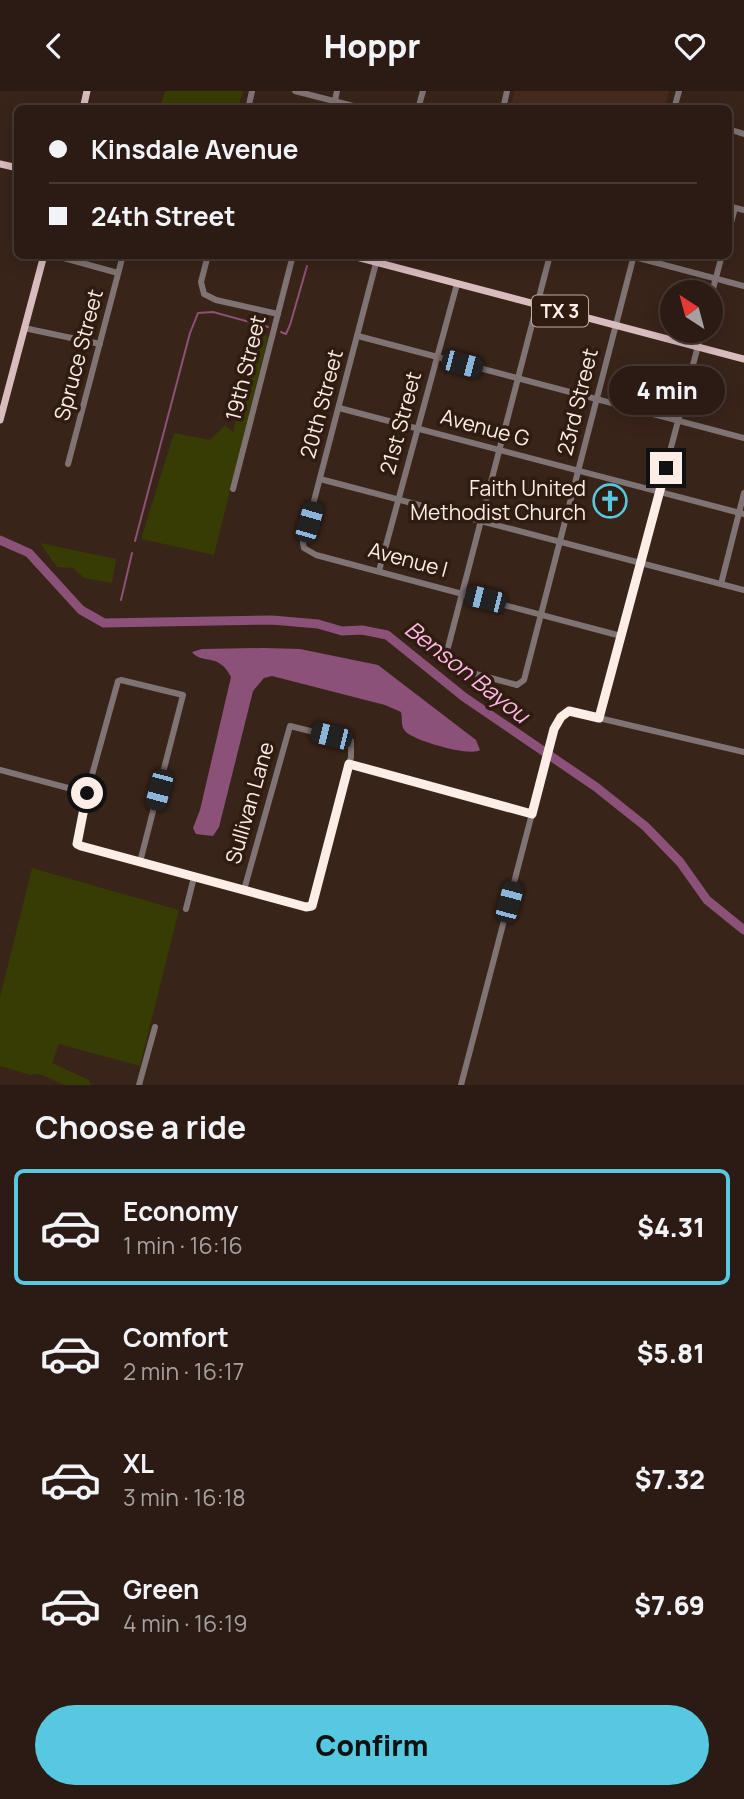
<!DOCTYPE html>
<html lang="en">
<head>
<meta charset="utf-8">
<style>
  :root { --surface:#2b1b14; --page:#372822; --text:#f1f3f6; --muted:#a6a1a0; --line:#473934; --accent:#56c9e1 }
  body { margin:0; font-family:Manrope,sans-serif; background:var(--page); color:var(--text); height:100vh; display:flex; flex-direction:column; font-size:26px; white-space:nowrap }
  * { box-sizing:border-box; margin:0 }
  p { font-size:23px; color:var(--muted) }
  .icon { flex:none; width:38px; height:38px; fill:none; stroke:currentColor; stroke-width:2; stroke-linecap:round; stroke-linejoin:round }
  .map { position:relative; height:994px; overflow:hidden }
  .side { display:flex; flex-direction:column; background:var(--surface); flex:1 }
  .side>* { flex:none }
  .top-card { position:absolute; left:14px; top:14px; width:718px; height:154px; border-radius:10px; box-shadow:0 4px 18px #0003,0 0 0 2px var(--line); display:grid; align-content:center; height:154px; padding:0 35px; background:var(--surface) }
  .needle { width:46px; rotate:324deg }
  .tools { position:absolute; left:660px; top:189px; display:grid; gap:14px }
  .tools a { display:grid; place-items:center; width:63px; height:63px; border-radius:50%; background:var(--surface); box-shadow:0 4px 18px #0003,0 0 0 2px var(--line); font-size:35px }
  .end { position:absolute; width:32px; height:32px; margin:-16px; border:9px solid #fcede6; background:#111; box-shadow:0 0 0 4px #111 }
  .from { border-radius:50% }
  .bubble { position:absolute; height:49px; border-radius:24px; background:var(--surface); box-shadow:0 4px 18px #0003,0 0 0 2px var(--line); font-size:23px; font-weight:800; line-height:49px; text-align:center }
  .car { position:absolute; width:21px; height:42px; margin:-21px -10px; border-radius:9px; box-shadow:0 0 5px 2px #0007; background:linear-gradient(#222 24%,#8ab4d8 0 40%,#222 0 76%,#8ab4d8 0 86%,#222 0) }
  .top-card b { display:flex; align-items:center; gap:24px; height:66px; font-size:26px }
  .top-card b+b { border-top:2px solid var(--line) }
  .top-card i { width:18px; height:18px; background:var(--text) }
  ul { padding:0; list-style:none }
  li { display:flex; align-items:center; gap:21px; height:116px; margin:0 14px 10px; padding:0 21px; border:4px solid transparent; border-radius:10px }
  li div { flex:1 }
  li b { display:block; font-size:26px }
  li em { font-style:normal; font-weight:800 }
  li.selected { border-color:var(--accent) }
  li>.icon { width:63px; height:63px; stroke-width:1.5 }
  h2 { padding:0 35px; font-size:32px; line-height:84px }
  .primary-button { display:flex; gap:14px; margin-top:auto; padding:14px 35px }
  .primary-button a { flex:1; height:80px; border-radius:42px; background:var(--accent); color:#111; font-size:28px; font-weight:800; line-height:80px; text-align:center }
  header { display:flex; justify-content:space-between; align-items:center; height:91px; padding:0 35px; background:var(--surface); font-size:32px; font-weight:800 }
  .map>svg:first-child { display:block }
  .built { fill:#462b1d }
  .green { fill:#373b04 }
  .water { fill:#8c5178 }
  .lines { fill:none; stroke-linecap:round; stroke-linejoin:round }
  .stream { stroke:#8c5178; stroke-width:2 }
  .river { stroke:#8c5178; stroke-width:9 }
  .minor { stroke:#807374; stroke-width:6 }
  .major { stroke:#d8bcbe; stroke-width:7 }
  .route { stroke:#fcede6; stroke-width:9 }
  .labels { text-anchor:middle; stroke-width:7; stroke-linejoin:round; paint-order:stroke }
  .shield { fill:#2f1b10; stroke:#beaea6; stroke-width:2 }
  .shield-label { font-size:19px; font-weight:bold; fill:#fcede6 }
  .street-label { font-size:21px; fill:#fcede6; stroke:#2f1b10 }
  .poi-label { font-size:21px; fill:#fcede6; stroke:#2f1b10; text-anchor:end }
  .water-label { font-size:23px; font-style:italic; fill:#ffb8e5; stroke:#2f1b10 }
</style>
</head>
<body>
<header><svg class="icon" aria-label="back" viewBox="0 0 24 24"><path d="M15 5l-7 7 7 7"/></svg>Hoppr<svg class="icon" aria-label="heart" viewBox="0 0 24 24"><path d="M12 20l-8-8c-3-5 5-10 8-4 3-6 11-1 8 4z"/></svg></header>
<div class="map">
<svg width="744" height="994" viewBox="0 0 744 994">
  <rect width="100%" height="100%" fill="#39241a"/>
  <path class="built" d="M515,0H669L665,17H510Z"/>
  <g class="green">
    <path d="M165,0H243L238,17H160Z"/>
    <path d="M263,240L268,247L214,464L141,448L174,342L210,349L225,334L233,341L255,250Z"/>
    <path d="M40,452L116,468L112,492L84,487L73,477L57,476Z"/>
    <path d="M32,777L179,819L140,975L59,953L52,972L89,989L91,994H64L40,983L30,984L0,975V906Z"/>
  </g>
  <path class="water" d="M263,557L300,558L378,574L476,649L480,659C471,666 415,650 406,641C400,635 403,629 401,621L385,614L272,585L264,587L253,600L219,736L213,745L196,743L193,737L200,719L231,586C219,561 202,574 192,561L202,558Z"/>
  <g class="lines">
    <g class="stream">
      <path d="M281,241L286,243L290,234L307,175"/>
      <path d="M135,450L190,242L198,222L213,221L268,236"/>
      <path d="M121,509L132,462"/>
      <path d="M124,530V532"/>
    </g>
    <path class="river" d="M0,449L29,462L81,519L104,532L272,529L318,533L342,540L362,539L387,544L464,606L596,696L645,735L680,771L707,809L744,839"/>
    <g class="minor">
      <path d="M295,0L365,18"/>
      <path d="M248,18L252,0"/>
      <path d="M333,18L337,0"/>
      <path d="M418,18L423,0"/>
      <path d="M503,18L507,0"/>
      <path d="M674,18L679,0"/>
      <path d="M728,38L744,43"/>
      <path d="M728,115L744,119"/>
      <path d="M728,143L735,117"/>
      <path d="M53,164L118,182"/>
      <path d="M208,164L201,191L204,203L216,209L278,223"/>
      <path d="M550,164L445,568L449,576L517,594L524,589L634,164"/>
      <path d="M631,165L744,195"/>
      <path d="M376,172L303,452L304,457L316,464L621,545"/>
      <path d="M710,209L722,164"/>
      <path d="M24,237L100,253"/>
      <path d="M358,245L744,347"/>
      <path d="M339,317L744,423"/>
      <path d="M68,373L123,164"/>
      <path d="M320,388L744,499"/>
      <path d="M233,398L293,164"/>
      <path d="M379,480L457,193"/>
      <path d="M721,493L744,402"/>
      <path d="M599,627L702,240"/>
      <path d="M349,673L532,723"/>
      <path d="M0,679L87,702"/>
      <path d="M140,771L183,604L121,589L118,590L87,702L77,753L81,755C156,775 231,796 306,816L311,815L351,666V650L290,635L244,799"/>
      <path d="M186,818L194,786"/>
      <path d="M139,994L155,936"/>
      <path d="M461,994L545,673L554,638L561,626L569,620L744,661"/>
    </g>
    <g class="major">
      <path d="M83,18L87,0"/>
      <path d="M0,73L18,77"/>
      <path d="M349,164L744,268"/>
      <path d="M0,329L44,164"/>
    </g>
  </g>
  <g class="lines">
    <path class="route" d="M87,702L77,753L81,755L306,816L312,815L349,673L532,723L554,638L561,626L569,620L599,627L666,377"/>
  </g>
  <defs>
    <symbol id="church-ring" viewBox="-11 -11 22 22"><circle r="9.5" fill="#2f1b10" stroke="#56c9e1" stroke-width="1.5"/><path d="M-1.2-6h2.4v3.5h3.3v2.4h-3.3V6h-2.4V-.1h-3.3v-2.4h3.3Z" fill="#56c9e1"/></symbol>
  </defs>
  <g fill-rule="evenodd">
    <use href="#church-ring" x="591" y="391" width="38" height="38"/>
  </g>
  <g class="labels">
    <rect class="shield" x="532" y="204.5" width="56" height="31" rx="5"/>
    <g class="shield-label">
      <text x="560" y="227">TX 3</text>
    </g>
    <g class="street-label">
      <text transform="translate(79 264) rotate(-75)" y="7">Spruce Street</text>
      <text transform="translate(246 277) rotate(-76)" y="7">19th Street</text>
      <text transform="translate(578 311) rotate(-76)" y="7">23rd Street</text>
      <text transform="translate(322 313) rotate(-75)" y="7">20th Street</text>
      <text transform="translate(401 332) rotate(-75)" y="7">21st Street</text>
      <text transform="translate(485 337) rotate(15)" y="7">Avenue G</text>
      <text transform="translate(408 469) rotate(15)" y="7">Avenue I</text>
      <text transform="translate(250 712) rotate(-74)" y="7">Sullivan Lane</text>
    </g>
    <g class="poi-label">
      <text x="586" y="405">Faith United<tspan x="586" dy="24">Methodist Church</tspan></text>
    </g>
    <g class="water-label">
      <text transform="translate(467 581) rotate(38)" y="8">Benson Bayou</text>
    </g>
  </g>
</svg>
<div class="tools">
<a><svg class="needle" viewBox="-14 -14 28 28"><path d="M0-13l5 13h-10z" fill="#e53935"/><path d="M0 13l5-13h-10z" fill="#a6a1a0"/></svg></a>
</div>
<i class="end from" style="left:87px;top:702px"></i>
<i class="end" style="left:666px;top:377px"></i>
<div class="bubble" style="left:609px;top:275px;width:116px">4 min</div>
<i class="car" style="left:462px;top:273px;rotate:105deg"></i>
<i class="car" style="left:309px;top:431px;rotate:16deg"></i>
<i class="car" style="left:485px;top:508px;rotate:284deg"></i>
<i class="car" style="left:331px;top:645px;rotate:284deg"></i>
<i class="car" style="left:159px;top:699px;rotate:195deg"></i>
<i class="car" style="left:509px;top:811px;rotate:15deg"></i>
<div class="top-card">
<b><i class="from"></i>Kinsdale Avenue</b>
<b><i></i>24th Street</b>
</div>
</div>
<section class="side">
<h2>Choose a ride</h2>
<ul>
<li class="selected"><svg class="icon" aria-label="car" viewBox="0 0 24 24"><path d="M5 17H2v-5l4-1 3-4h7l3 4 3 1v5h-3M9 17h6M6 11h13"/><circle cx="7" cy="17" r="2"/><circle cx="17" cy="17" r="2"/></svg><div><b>Economy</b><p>1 min · 16:16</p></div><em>$4.31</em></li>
<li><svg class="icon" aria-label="car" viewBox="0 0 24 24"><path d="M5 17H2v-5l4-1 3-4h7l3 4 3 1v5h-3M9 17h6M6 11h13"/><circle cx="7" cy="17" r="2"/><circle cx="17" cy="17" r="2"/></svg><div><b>Comfort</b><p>2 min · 16:17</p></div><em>$5.81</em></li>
<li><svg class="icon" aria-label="car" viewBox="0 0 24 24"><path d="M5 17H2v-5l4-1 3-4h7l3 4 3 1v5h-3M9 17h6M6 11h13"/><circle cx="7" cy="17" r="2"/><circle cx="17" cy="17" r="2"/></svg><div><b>XL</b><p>3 min · 16:18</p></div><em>$7.32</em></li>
<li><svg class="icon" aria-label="car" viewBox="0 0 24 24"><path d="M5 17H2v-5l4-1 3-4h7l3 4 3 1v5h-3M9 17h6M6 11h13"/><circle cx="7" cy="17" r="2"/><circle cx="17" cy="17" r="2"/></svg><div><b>Green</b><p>4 min · 16:19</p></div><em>$7.69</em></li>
</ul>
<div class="primary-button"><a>Confirm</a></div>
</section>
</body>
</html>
